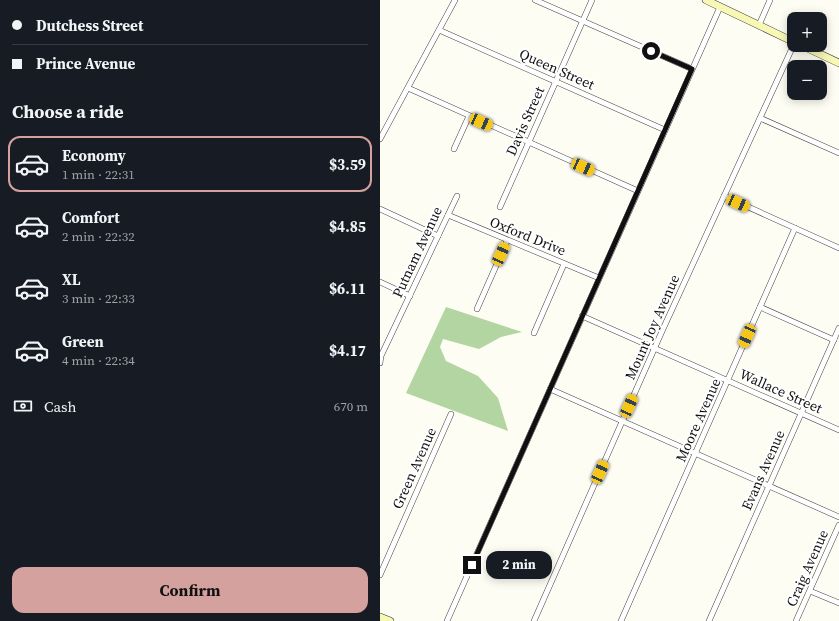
<!DOCTYPE html>
<html lang="en">
<head>
<meta charset="utf-8">
<style>
  :root { --surface:#171b24; --page:#242831; --text:#f1f3f6; --muted:#9ea1a6; --line:#363941; --accent:#d5a19f }
  body { margin:0; font-family:"Source Serif 4",serif; background:var(--page); color:var(--text); height:100vh; display:flex; flex-direction:column; font-size:15px; white-space:nowrap }
  * { box-sizing:border-box; margin:0 }
  p { font-size:13px; color:var(--muted) }
  .icon { flex:none; width:22px; height:22px; fill:none; stroke:currentColor; stroke-width:2; stroke-linecap:round; stroke-linejoin:round }
  .map { position:relative; flex:1; overflow:hidden }
  .sheet { display:flex; flex-direction:column; background:var(--surface); width:380px }
  .sheet>* { flex:none }
  .hud { display:grid; align-content:center; height:88px; padding:0 12px; background:var(--surface) }
  .fabs { position:absolute; left:407px; top:12px; display:grid; gap:8px }
  .fabs a { display:grid; place-items:center; width:40px; height:40px; border-radius:8px; background:var(--surface); box-shadow:0 2px 10px #0003; font-size:20px }
  .end { position:absolute; width:18px; height:18px; margin:-9px; border:5px solid #101010; background:#fff; box-shadow:0 0 0 2px #fff }
  .from { border-radius:50% }
  .bubble { position:absolute; height:28px; border-radius:12px; background:var(--surface); box-shadow:0 2px 10px #0003; font-size:13px; font-weight:700; line-height:28px; text-align:center }
  .car { position:absolute; width:12px; height:24px; margin:-12px -6px; border-radius:5px; box-shadow:0 0 3px 1px #0007; background:linear-gradient(#f5c518 24%,#345 0 40%,#f5c518 0 76%,#345 0 86%,#f5c518 0) }
  .hud b { display:flex; align-items:center; gap:14px; height:38px; font-size:15px }
  .hud b+b { border-top:1px solid var(--line) }
  .hud i { width:10px; height:10px; background:var(--text) }
  ul { padding:0; list-style:none }
  li { display:flex; align-items:center; gap:12px; height:56px; margin:0 8px 6px; padding:0 4px; border:2px solid transparent; border-radius:12px }
  li div { flex:1 }
  li b { display:block; font-size:15px }
  li em { font-style:normal; font-weight:700 }
  li.active { border-color:var(--accent) }
  li>.icon { width:36px; height:36px; stroke-width:1.5 }
  h2 { padding:0 12px; font-size:18px; line-height:48px }
  .pay { display:flex; align-items:center; gap:10px; height:44px; padding:0 12px; font-size:15px }
  .pay p { margin-inline-start:auto }
  .button { display:flex; gap:8px; margin-top:auto; padding:8px 12px }
  .button a { flex:1; height:46px; border-radius:12px; background:var(--accent); color:#111; font-size:16px; font-weight:700; line-height:46px; text-align:center }
  main { display:flex; flex:1; min-height:0 }
  .map>svg:first-child { display:block }
  .forest { fill:#b2d5a1 }
  .lines { fill:none; stroke-linecap:round; stroke-linejoin:round }
  .street-casing { stroke:#434343; stroke-width:6 }
  .secondary-casing { stroke:#323232; stroke-width:8 }
  .street { stroke:#fff; stroke-width:5 }
  .secondary { stroke:#f7f7b6; stroke-width:7 }
  .route { stroke:#101010; stroke-width:5 }
  .labels { text-anchor:middle; stroke-width:4; stroke-linejoin:round; paint-order:stroke }
  .street-label { font-size:14px; fill:#101010; stroke:#fff }
</style>
</head>
<body>
<main>
<section class="sheet">
<div class="hud">
<b><i class="from"></i>Dutchess Street</b>
<b><i></i>Prince Avenue</b>
</div>
<h2>Choose a ride</h2>
<ul>
<li class="active"><svg class="icon" aria-label="car" viewBox="0 0 24 24"><path d="M5 17H2v-5l4-1 3-4h7l3 4 3 1v5h-3M9 17h6M6 11h13"/><circle cx="7" cy="17" r="2"/><circle cx="17" cy="17" r="2"/></svg><div><b>Economy</b><p>1 min · 22:31</p></div><em>$3.59</em></li>
<li><svg class="icon" aria-label="car" viewBox="0 0 24 24"><path d="M5 17H2v-5l4-1 3-4h7l3 4 3 1v5h-3M9 17h6M6 11h13"/><circle cx="7" cy="17" r="2"/><circle cx="17" cy="17" r="2"/></svg><div><b>Comfort</b><p>2 min · 22:32</p></div><em>$4.85</em></li>
<li><svg class="icon" aria-label="car" viewBox="0 0 24 24"><path d="M5 17H2v-5l4-1 3-4h7l3 4 3 1v5h-3M9 17h6M6 11h13"/><circle cx="7" cy="17" r="2"/><circle cx="17" cy="17" r="2"/></svg><div><b>XL</b><p>3 min · 22:33</p></div><em>$6.11</em></li>
<li><svg class="icon" aria-label="car" viewBox="0 0 24 24"><path d="M5 17H2v-5l4-1 3-4h7l3 4 3 1v5h-3M9 17h6M6 11h13"/><circle cx="7" cy="17" r="2"/><circle cx="17" cy="17" r="2"/></svg><div><b>Green</b><p>4 min · 22:34</p></div><em>$4.17</em></li>
</ul>
<div class="pay"><svg class="icon" aria-label="cash" viewBox="0 0 24 24"><path d="M3 7h18v10H3z"/><circle cx="12" cy="12" r="2"/></svg>Cash<p>670 m</p></div>
<div class="button"><a>Confirm</a></div>
</section>
<div class="map">
<svg width="459" height="621" viewBox="0 0 459 621">
  <rect width="100%" height="100%" fill="#fefdf4"/>
  <path class="forest" d="M66,307L142,332L121,337L99,349L63,339L60,347L66,361L98,376L118,398L128,431L26,393Z"/>
  <g class="lines">
    <defs>
      <g id="street">
        <path d="M155,0L312,69"/>
        <path d="M379,25L390,0"/>
        <path d="M59,30L285,130"/>
        <path d="M28,88L258,191"/>
        <path d="M380,118L459,153"/>
        <path d="M0,139L75,0"/>
        <path d="M74,149L89,116"/>
        <path d="M344,196L459,248"/>
        <path d="M120,207L212,0"/>
        <path d="M0,209L58,236"/>
        <path d="M68,215L219,278"/>
        <path d="M0,282L30,296"/>
        <path d="M380,307L454,340"/>
        <path d="M97,309L127,241"/>
        <path d="M202,316L459,430"/>
        <path d="M154,333L184,264"/>
        <path d="M0,363L1,356L77,196"/>
        <path d="M170,389L459,517"/>
        <path d="M0,575L71,414"/>
        <path d="M430,591L459,603"/>
        <path d="M67,621L340,7"/>
        <path d="M154,621L283,329L414,44"/>
        <path d="M241,621L415,228"/>
        <path d="M329,621L459,328"/>
        <path d="M416,621L459,525"/>
      </g>
      <g id="secondary">
        <path d="M326,0L414,42"/>
        <path d="M421,45L459,63"/>
        <path d="M0,617L10,621"/>
      </g>
    </defs>
    <use href="#street" class="street-casing"/>
    <use href="#secondary" class="secondary-casing"/>
    <use href="#street" class="street"/>
    <use href="#secondary" class="secondary"/>
  </g>
  <g class="lines">
    <path class="route" d="M92,565L312,69L271,51"/>
  </g>
  <g class="labels">
    <g class="street-label">
      <text transform="translate(177 69) rotate(24)" y="5">Queen Street</text>
      <text transform="translate(145 121) rotate(-66)" y="5">Davis Street</text>
      <text transform="translate(148 236) rotate(22)" y="5">Oxford Drive</text>
      <text transform="translate(37 252) rotate(-65)" y="5">Putnam Avenue</text>
      <text transform="translate(272 327) rotate(-66)" y="5">Mount Joy Avenue</text>
      <text transform="translate(401 391) rotate(24)" y="5">Wallace Street</text>
      <text transform="translate(318 420) rotate(-66)" y="5">Moore Avenue</text>
      <text transform="translate(34 468) rotate(-66)" y="5">Green Avenue</text>
      <text transform="translate(383 470) rotate(-66)" y="5">Evans Avenue</text>
      <text transform="translate(427 568) rotate(-66)" y="5">Craig Avenue</text>
    </g>
  </g>
</svg>
<div class="fabs">
<a>+</a>
<a>−</a>
</div>
<i class="end from" style="left:271px;top:51px"></i>
<i class="end" style="left:92px;top:565px"></i>
<div class="bubble" style="left:106px;top:551px;width:66px">2 min</div>
<i class="car" style="left:101px;top:122px;rotate:114deg"></i>
<i class="car" style="left:203px;top:167px;rotate:114deg"></i>
<i class="car" style="left:358px;top:203px;rotate:114deg"></i>
<i class="car" style="left:121px;top:254px;rotate:24deg"></i>
<i class="car" style="left:367px;top:336px;rotate:204deg"></i>
<i class="car" style="left:249px;top:406px;rotate:24deg"></i>
<i class="car" style="left:220px;top:472px;rotate:24deg"></i>
</div>
</main>
</body>
</html>
